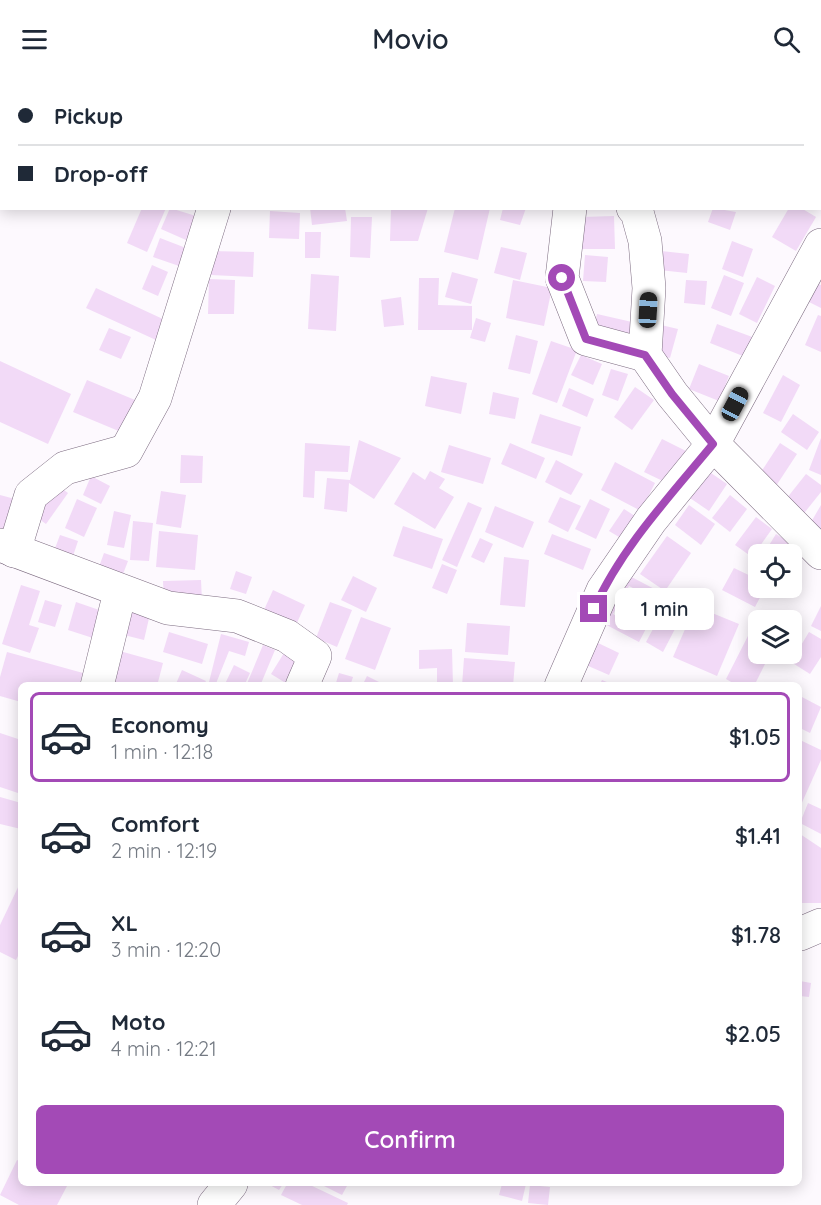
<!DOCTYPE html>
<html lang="en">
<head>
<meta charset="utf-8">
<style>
  :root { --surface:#fff; --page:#f6f6f7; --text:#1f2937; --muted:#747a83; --line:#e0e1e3; --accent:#a34ab6 }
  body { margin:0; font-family:Quicksand,sans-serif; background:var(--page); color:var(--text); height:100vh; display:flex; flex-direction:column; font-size:22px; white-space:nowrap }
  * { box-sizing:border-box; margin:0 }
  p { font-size:20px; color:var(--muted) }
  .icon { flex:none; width:33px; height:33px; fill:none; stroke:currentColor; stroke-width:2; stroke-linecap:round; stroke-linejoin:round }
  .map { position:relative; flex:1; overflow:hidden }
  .drawer { position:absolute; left:18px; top:604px; width:784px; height:504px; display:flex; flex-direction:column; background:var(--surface); border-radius:9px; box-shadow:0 3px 15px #0003 }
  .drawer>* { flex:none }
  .banner { position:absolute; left:0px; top:0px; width:822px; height:132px; box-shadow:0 3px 15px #0003; display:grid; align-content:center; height:132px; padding:0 18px; background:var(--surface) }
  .controls { position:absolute; left:748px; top:466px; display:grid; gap:12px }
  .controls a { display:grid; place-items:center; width:54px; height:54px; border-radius:9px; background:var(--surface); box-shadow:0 3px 15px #0003; font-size:30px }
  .end { position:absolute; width:27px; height:27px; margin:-14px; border:8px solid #a34ab6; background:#fff; box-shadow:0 0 0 3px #fff }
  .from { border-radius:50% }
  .bubble { position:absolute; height:42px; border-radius:9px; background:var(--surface); box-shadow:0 3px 15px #0003; font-size:20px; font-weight:600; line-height:42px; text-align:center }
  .car { position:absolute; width:18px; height:36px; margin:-18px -9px; border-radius:8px; box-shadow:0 0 4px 2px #0007; background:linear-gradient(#222 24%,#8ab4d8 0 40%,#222 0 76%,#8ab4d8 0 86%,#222 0) }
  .banner b { display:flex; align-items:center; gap:21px; height:57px; font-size:22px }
  .banner b+b { border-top:2px solid var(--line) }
  .banner i { width:15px; height:15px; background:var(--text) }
  ul { padding:10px 0 0; list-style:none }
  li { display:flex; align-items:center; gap:18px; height:90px; margin:0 12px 9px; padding:0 6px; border:3px solid transparent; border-radius:9px }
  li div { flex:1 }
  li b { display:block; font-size:22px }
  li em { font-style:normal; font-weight:600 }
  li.current { border-color:var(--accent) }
  li>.icon { width:54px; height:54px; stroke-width:1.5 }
  .action { display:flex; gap:12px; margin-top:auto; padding:12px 18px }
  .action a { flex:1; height:69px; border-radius:9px; background:var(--accent); color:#fff; font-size:24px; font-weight:600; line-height:69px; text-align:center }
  header { display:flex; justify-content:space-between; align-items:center; height:78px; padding:0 18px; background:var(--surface); font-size:27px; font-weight:600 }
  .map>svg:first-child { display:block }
  .building { fill:#f2daf7; fill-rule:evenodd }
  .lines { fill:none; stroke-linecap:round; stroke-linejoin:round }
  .street-casing { stroke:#7d6c81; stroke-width:34 }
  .street { stroke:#fff; stroke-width:33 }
  .route { stroke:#a34ab6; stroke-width:8 }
</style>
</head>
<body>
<header><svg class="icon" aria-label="menu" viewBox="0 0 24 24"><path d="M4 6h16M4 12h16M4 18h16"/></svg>Movio<svg class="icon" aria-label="search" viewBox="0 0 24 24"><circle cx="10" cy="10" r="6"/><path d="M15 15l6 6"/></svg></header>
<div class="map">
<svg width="821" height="1127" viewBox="0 0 821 1127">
  <rect width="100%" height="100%" fill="#fdf9fe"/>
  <g class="building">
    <path d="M142,130H166L147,174L127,165Z"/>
    <path d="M170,130L196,138L186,162L161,151Z"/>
    <path d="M310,130H345L347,143L312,147Z"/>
    <path d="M391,130H428L418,163H390Z"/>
    <path d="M455,130H490L478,182L444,174Z"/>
    <path d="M503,130H526L520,147L500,142Z"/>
    <path d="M713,130L736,134L730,152L708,144Z"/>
    <path d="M789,130H801L816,139L796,173L772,159Z"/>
    <path d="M270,133L300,135L299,161L269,160Z"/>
    <path d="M614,138L615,171H582L581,139Z"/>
    <path d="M351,139H372L370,180L350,179Z"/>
    <path d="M305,154H321L320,180H305Z"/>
    <path d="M160,160L186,170L179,188L153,179Z"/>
    <path d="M732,163L753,171L743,199L722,191Z"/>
    <path d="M501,169L527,175L520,202L494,195Z"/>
    <path d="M211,173L254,174L253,199L211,197Z"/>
    <path d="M661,173L689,176L687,195L659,192Z"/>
    <path d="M585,177L608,179L606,204L583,203Z"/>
    <path d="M152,187L168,194L158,218L142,211Z"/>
    <path d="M452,194L478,201L471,226L445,219Z"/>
    <path d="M311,196L339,198L336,253L308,251Z"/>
    <path d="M724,197L744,205L731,238L711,230Z"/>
    <path d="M757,199L775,208L757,245L739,236Z"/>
    <path d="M419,200H439L438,227L472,228V252H418Z"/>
    <path d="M209,201L235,202L234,236H208Z"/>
    <path d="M513,202L552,210L544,248L506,240Z"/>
    <path d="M686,202L707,203L705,227L684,225Z"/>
    <path d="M818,206L821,207V230L809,224Z"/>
    <path d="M96,210L165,242L156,262L86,230Z"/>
    <path d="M401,219L404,247L384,249L381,222Z"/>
    <path d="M597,236L632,244L628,262L593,254Z"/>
    <path d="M818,237L821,238V274L805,267Z"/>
    <path d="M476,240L491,245L485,264L470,260Z"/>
    <path d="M717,246L755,260L748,280L710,265Z"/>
    <path d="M661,247L678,251L670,280L653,276Z"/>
    <path d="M109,250L131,259L121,281L99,272Z"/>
    <path d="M516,257L538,263L530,296L508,291Z"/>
    <path d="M551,263L577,272L557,325L532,316Z"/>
    <path d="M581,277L602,286L593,307L571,297Z"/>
    <path d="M0,283L71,316L48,366L0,344Z"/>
    <path d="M699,286L729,298L719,323L689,311Z"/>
    <path d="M611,291L628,296L618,323L602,317Z"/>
    <path d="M783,297L800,307L781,344L763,335Z"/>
    <path d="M431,298L467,305L461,336L425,328Z"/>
    <path d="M87,302L135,322L121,354L73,334Z"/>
    <path d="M635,309L654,322L632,352L614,339Z"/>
    <path d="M569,310L594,321L587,339L562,328Z"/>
    <path d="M493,314L519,320L515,341L489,336Z"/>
    <path d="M540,336L581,349L572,378L531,365Z"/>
    <path d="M793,336L819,354L807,372L781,354Z"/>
    <path d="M821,360V397L809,392Z"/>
    <path d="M662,361L686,373L669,406L644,394Z"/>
    <path d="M359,362L401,380L374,421L349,405L347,434L324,431L327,400L350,402Z"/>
    <path d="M305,365L350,368L348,394L315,393L314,420L303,419Z"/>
    <path d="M510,365L545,380L536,401L501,386Z"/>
    <path d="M780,365L797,376L774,411L757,400Z"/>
    <path d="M449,367L491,380L483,406L441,394Z"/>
    <path d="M181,377L203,378L202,405H180Z"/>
    <path d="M556,382L583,396L571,417L545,404Z"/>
    <path d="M615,384L655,405L641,433L601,412Z"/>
    <path d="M430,393L445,401L439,410L454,419L435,451L394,426L413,394L425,402Z"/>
    <path d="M708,393L727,406L709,433L690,420Z"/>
    <path d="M806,396L821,407V414L801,439L783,425Z"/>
    <path d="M91,398L110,408L101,426L83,417Z"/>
    <path d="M54,405L68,415L46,446L32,436Z"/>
    <path d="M161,413L186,417L181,450L156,446Z"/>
    <path d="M0,417L15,421L0,461Z"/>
    <path d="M730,417L747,431L730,454L712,440Z"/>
    <path d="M560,419L581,428L568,454L548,444Z"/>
    <path d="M77,421L97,430L84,459L65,450Z"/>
    <path d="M590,421L610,431L596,461L575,451Z"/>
    <path d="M468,424L482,430L457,489L442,482Z"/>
    <path d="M689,427L715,446L701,467L675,447Z"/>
    <path d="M821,427V459L807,451Z"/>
    <path d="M495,428L534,444L523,470L485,454Z"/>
    <path d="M624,431L638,440L624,462L609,453Z"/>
    <path d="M114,433L131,437L124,470L107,467Z"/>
    <path d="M756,439L772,451L752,479L735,467Z"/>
    <path d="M133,443L153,445L149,483L130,482Z"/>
    <path d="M403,448L443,461L432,491L393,478Z"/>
    <path d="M159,453L198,457L195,492L156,489Z"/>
    <path d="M552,456L591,471L583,492L544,476Z"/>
    <path d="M776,456L791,465L783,477H763Z"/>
    <path d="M60,457L78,463L70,487L51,481Z"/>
    <path d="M667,458L691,475L665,513L640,496Z"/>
    <path d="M480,460L493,466L484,485L471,479Z"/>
    <path d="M104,475L128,483L120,504L96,497Z"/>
    <path d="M504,479L529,482L525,529L500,527Z"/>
    <path d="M442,486L457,492L447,516L432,510Z"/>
    <path d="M734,490L759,502V510H765L755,529L722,512Z"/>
    <path d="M236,493L252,499L246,516L230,511Z"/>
    <path d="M622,494L664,516L639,564L597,542ZM629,508L645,516L630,546L613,536Z"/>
    <path d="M353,498L377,510L366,534L341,522Z"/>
    <path d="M201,502L202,523L164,524L163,503Z"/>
    <path d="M21,507L40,513L29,547L39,550L30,575L2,566Z"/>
    <path d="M273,512L305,527L296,547L264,532Z"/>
    <path d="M674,512L691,520L663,574L646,564Z"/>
    <path d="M45,522L62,527L55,549L38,544Z"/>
    <path d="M76,524L105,534L96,561L68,552Z"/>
    <path d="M330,524L352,532L337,569L316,560Z"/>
    <path d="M695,528L739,546L717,598L673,579Z"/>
    <path d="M821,528V553L811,548Z"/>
    <path d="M122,530L150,536L144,562L116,555Z"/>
    <path d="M361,539L391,550L375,592L345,581Z"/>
    <path d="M467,545L510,548L508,577L465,574Z"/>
    <path d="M169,554L208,566L202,586L163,574Z"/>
    <path d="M750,554L759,559V576H770L754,608H738L726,601Z"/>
    <path d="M809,554L821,561V579L810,596L791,584Z"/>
    <path d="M221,556L249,564L245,578L229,573L215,608H208Z"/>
    <path d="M596,564L619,575L609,597L586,587Z"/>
    <path d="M263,567L275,572L260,608H246Z"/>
    <path d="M452,571L453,608H437V590L419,591V572Z"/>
    <path d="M116,572L163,585L157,608H128L107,601Z"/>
    <path d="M7,574L83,595L79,608H21V624L0,618V599Z"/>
    <path d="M284,575L302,587L289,607L271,596Z"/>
    <path d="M464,580L515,584L513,608H462Z"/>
    <path d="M234,587L250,595L244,608H224Z"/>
    <path d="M182,592L206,603L203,608H175Z"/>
    <path d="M339,595L353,599L350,608H335Z"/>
    <path d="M367,598L387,608H362Z"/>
    <path d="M602,602L614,607V608H599Z"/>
    <path d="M800,618L821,629L810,655L800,650Z"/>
    <path d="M0,655L21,662V716L0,709Z"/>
    <path d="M800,662L821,672V682L800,729Z"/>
    <path d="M0,719L21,725V751L0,746Z"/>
    <path d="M808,725L821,731V756L800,745Z"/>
    <path d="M800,756L821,770V825H800Z"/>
    <path d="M21,803V872L16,882L0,874V847Z"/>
    <path d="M800,903L811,905L809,919L800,918Z"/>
    <path d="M17,1082L21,1084V1106H62L67,1108L57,1127H19L0,1117Z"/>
    <path d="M268,1106H283L279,1112Z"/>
    <path d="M287,1106H308L348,1125L347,1127H302L281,1117Z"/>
    <path d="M320,1106H348L342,1117Z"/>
    <path d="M502,1106H526L522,1123L499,1117Z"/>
    <path d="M530,1107L550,1109L548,1127L528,1125Z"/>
  </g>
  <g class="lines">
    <defs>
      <g id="street">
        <path d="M297,0L303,2"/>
        <path d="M625,2L627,0"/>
        <path d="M570,130L562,200L586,261L645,277"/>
        <path d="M633,130L637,134L645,163L649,210L645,277L672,316L713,366L821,475"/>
        <path d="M0,467L168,530L237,538L287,558L315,578L302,608"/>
        <path d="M14,473L31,417L65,390L126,373L155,320L214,130"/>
        <path d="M97,608L120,514"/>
        <path d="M561,608L603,512L651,442L713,366L821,167"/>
        <path d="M800,856L821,847"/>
        <path d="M214,1127L231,1106"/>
      </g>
    </defs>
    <use href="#street" class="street-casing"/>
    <use href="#street" class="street"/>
  </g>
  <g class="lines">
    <path class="route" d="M562,200L586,261L645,277L672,316L713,366C671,417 621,470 594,531"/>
  </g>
</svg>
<div class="controls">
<a><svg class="icon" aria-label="locate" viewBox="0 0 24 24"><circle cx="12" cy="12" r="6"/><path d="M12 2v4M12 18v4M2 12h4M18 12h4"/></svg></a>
<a><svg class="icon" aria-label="layers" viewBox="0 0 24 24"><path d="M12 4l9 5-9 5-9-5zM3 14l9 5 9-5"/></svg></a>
</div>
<i class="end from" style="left:562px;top:200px"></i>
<i class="end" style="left:594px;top:531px"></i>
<div class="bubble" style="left:615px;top:510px;width:99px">1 min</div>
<i class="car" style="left:648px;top:232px;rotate:3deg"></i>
<i class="car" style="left:735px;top:326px;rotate:28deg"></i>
<div class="banner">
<b><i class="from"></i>Pickup</b>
<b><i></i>Drop-off</b>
</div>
<section class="drawer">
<ul>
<li class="current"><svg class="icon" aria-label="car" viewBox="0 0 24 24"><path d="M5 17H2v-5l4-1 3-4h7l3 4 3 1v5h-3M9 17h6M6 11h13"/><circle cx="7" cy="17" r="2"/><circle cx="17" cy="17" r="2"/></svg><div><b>Economy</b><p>1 min · 12:18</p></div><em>$1.05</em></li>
<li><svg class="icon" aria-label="car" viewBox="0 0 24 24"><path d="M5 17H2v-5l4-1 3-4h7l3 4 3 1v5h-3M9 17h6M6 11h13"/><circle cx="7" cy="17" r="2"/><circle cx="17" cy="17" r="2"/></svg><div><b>Comfort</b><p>2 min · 12:19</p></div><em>$1.41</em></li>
<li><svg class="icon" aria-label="car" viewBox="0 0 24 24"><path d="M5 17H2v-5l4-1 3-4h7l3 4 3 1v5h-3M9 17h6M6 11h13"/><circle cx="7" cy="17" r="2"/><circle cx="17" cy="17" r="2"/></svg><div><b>XL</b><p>3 min · 12:20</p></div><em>$1.78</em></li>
<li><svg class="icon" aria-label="car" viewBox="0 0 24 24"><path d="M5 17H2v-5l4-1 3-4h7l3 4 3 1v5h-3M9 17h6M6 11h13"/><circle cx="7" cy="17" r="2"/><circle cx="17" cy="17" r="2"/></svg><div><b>Moto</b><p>4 min · 12:21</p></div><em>$2.05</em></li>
</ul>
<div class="action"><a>Confirm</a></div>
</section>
</div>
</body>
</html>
